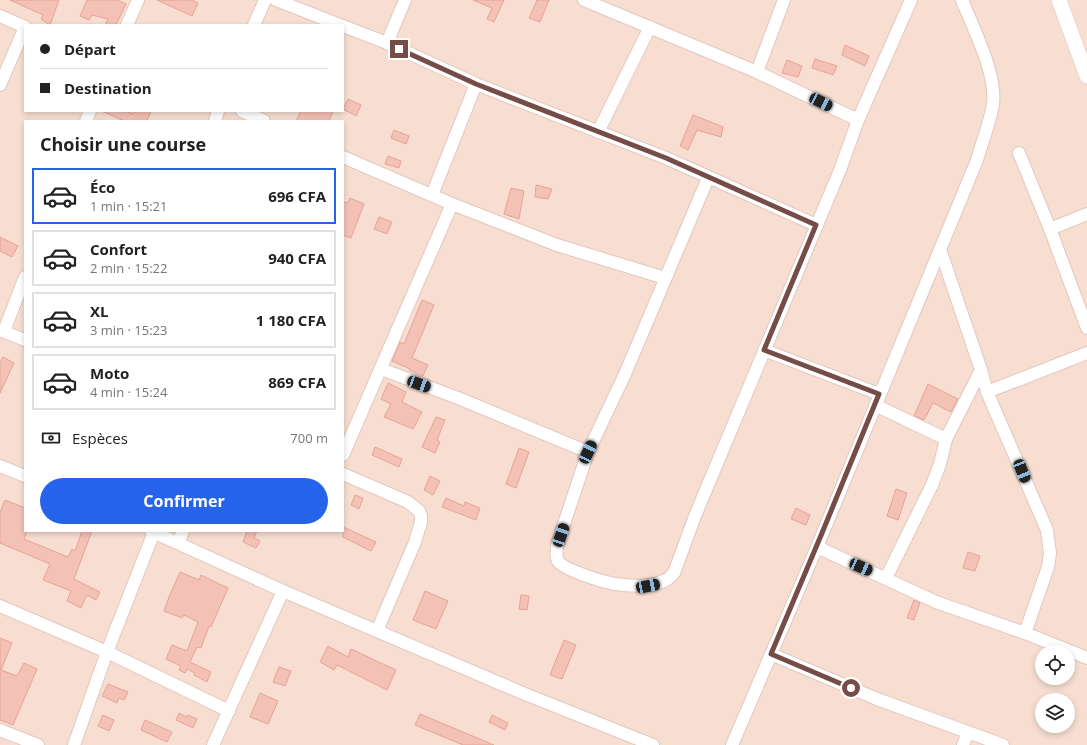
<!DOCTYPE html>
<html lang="fr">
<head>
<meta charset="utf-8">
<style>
  :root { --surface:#fff; --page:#f6f6f6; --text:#222; --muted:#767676; --line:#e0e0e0; --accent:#2563eb }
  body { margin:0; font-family:"Open Sans",sans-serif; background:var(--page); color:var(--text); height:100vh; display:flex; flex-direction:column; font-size:15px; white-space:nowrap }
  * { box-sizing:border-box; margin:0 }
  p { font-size:13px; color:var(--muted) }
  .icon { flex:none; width:22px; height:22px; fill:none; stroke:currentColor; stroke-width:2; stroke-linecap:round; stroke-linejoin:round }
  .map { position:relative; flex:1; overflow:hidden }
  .sheet { position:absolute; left:24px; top:120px; width:320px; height:412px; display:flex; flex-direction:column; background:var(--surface); border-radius:0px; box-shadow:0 2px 6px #0003 }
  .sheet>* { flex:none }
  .banner { position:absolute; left:24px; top:24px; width:320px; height:88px; border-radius:0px; box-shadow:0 2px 6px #0003; display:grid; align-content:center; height:88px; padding:0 16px; background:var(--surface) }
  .controls { position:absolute; left:1035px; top:645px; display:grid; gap:8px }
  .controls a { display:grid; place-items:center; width:40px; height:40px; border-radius:50%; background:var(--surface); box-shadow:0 2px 6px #0003; font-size:20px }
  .end { position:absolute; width:18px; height:18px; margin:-9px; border:5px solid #754d46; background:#fff; box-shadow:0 0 0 2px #fff }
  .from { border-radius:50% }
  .car { position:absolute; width:12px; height:24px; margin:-12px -6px; border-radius:5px; box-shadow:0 0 3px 1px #0007; background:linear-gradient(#222 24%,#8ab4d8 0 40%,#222 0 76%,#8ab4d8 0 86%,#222 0) }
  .banner b { display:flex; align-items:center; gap:14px; height:38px; font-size:15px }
  .banner b+b { border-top:1px solid var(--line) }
  .banner i { width:10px; height:10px; background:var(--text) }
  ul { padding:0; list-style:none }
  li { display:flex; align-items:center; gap:12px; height:56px; margin:0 8px 6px; padding:0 8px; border:2px solid var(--line); border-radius:0px }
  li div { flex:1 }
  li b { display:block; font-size:15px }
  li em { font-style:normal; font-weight:700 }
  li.current { border-color:var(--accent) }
  li>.icon { width:36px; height:36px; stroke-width:1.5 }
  h2 { padding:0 16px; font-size:18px; line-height:48px }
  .pay { display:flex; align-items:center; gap:10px; height:44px; padding:0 16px; font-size:15px }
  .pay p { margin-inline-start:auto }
  .action { display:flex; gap:8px; margin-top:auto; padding:8px 16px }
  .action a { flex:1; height:46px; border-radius:24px; background:var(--accent); color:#fff; font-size:16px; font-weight:700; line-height:46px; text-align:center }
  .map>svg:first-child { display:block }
  .residential { fill:#f7ded1; fill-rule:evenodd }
  .building { fill:#f4c1b6; stroke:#e7a396 }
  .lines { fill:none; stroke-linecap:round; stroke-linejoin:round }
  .minor-casing { stroke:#e3c7bf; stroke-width:14 }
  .tertiary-casing { stroke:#e3c7bf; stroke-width:16 }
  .minor { stroke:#fff; stroke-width:12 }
  .tertiary { stroke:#fff; stroke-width:15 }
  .route { stroke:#754d46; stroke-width:5 }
</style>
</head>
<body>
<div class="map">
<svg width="1087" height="745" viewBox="0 0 1087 745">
  <rect width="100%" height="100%" fill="#fdebe0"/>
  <path class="residential" d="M0,0H1087V745H0ZM25,25H343V111H25ZM25,121H343V531H25ZM1042,652H1068V678H1042ZM1042,700H1068V726H1042Z"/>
  <g class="building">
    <path d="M10,0H59L50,25L41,19L43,15Z"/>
    <path d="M87,0H117L126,4L116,25H105L108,19L92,15L89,20L80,16Z"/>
    <path d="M157,0H191L198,3L192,16Z"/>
    <path d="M473,0H504L494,22L487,19L492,8Z"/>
    <path d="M537,0H549L540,22L529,18Z"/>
    <path d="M845,45L869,56L865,66L842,55Z"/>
    <path d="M815,59L837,66L833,75L812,68Z"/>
    <path d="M787,60L802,66L798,77L782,73Z"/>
    <path d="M348,99L361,105L356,116L343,109Z"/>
    <path d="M102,111H126L133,114L134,111H151L147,121H148H124Z"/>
    <path d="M301,111H333L329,121H296Z"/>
    <path d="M693,115L723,127L721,137L697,130L688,150L680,146Z"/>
    <path d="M394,130L409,136L406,144L391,138Z"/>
    <path d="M388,156L401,161L399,168L385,164Z"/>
    <path d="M536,185L552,189L548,199L535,197Z"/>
    <path d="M511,188L524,191L519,219L504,214Z"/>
    <path d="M350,198L364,204L351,238L343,235V202L348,203Z"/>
    <path d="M379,217L392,222L387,234L374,229Z"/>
    <path d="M0,237L18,246L12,257L0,251Z"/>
    <path d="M422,300L434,305L412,358L428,365L423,376L409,370L410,369L392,361L400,342L404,344Z"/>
    <path d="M3,357L14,363L0,393V363Z"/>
    <path d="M388,383L406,392L402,402L422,412L413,429L384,417L391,404L381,399Z"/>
    <path d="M928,384L958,399L951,412L933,403L924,420L914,416Z"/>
    <path d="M436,417L445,420L437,440L440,442L435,453L422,447Z"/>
    <path d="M375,447L402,459L399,467L372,455Z"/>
    <path d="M519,448L529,452L516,488L506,484Z"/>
    <path d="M430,476L440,481L433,495L424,490Z"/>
    <path d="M896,489L907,493L898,520L887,516Z"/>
    <path d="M355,495L363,498L359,509L351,505Z"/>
    <path d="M446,498L464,506L465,502L480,508L476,520L442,507Z"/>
    <path d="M5,500L25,508V531H27L24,539L68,557L72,549L75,551L82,531H92L74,579L100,592L96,600L87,595L81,608L67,601L71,591L43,580L50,564L0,543V513Z"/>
    <path d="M796,508L810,515L806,525L791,519Z"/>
    <path d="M343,527L376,542L371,551L343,537Z"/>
    <path d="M247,531H257L254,538L260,541L256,548L243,542Z"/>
    <path d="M968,552L980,556L975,571L963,568Z"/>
    <path d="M180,572L199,580L201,575L228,588L211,627L209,626L201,648L197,647L190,662L211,672L207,682L194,675L195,673L187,669L185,673L179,670L181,666L166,659L172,645L187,651L198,622L184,615L182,618L164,611L169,597Z"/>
    <path d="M425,591L448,601L436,629L413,620Z"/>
    <path d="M521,595L529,596L527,610L519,609Z"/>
    <path d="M914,600L920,603L914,620L907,618Z"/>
    <path d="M0,638L12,643L1,670L17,676L24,663L37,669L13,725L0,720Z"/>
    <path d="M564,640L576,645L562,679L550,675Z"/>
    <path d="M328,646L348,657L351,649L396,670L387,690L337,665L334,670L320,662Z"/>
    <path d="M279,667L291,671L285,686L273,682Z"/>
    <path d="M108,684L128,692L124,700L119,698L117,703L102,696Z"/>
    <path d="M260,693L278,701L268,724L250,717Z"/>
    <path d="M179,713L187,717L188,715L197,719L193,728L176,720Z"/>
    <path d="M420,714L494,745H463L415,725Z"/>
    <path d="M103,715L114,720L109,731L98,726Z"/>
    <path d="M492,715L508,723L505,730L489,722Z"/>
    <path d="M145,720L172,732L167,742L141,730Z"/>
  </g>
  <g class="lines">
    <defs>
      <g id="minor">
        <path d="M276,0L340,25"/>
        <path d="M584,0L757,72L858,120"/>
        <path d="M0,16L25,27"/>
        <path d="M127,25L138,0"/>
        <path d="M254,25L265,0"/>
        <path d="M343,26L387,43L405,0"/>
        <path d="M387,43L476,84L666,158L816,225"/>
        <path d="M757,72L784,0"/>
        <path d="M0,85L25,27"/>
        <path d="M242,111L264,121"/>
        <path d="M86,121L90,111"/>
        <path d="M215,121L218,111"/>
        <path d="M598,132L650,27"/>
        <path d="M1019,153L1050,229L1087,328"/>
        <path d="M343,157L452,204L557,245L665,278"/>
        <path d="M708,178L625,374L588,452L557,545C557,550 555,556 558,561C564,570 603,582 615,584C629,586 645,587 658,583C665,582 669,578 674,573L695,516L840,170L858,120L911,0"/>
        <path d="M432,195L476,84"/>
        <path d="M1050,229L1087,214"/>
        <path d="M940,249L981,370L987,392L1047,530L1050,553L1048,567L1025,633"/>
        <path d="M0,330L25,340"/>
        <path d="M4,331L25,277"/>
        <path d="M764,350L879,394"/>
        <path d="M381,369L458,398L588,452"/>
        <path d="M987,392L1087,353"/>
        <path d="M875,405L946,439"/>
        <path d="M343,455L452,204"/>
        <path d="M0,466L25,476"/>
        <path d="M343,474L408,502L419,511L421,516V522L415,542L377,631"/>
        <path d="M151,531L283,591L525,694L653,745"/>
        <path d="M178,543L183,531"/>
        <path d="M817,547L936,602L1025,633L1087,658"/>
        <path d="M886,578L932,485L940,464L946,439L981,370"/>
        <path d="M0,606L107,652L229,711"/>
        <path d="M771,654L877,699L1003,745"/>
        <path d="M0,730L38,745"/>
        <path d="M74,745L107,652L154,532"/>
        <path d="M213,745L283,591"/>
        <path d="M732,745L817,547L977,160C982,142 990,123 993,104C997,74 973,28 962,0"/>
        <path d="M963,745L968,732"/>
      </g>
      <path id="tertiary" d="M1059,0L1087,76"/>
    </defs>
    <use href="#minor" class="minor-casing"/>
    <use href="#tertiary" class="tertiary-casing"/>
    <use href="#minor" class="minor"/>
    <use href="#tertiary" class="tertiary"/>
  </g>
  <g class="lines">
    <path class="route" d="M399,49L476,84L666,158L816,225L764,350L879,394L822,533L771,654L851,688"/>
  </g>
</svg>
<div class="controls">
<a><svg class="icon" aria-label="locate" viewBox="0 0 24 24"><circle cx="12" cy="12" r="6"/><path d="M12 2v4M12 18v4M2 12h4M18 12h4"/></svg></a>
<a><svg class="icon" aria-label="layers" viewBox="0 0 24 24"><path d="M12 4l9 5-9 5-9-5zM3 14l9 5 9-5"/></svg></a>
</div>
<i class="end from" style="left:851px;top:688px"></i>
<i class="end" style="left:399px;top:49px"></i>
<i class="car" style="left:821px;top:102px;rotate:116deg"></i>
<i class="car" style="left:419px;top:384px;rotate:110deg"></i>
<i class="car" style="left:588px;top:452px;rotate:25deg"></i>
<i class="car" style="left:1022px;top:471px;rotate:158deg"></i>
<i class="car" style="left:561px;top:535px;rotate:19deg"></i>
<i class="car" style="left:861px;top:567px;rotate:114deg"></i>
<i class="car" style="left:648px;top:586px;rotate:79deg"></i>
<div class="banner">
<b><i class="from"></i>Départ</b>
<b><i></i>Destination</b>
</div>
<section class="sheet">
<h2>Choisir une course</h2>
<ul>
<li class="current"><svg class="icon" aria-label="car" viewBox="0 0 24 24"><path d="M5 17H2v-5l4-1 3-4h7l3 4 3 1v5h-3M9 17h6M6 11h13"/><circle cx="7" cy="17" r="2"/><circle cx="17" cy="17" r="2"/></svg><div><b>Éco</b><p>1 min · 15:21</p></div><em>696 CFA</em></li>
<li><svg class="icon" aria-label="car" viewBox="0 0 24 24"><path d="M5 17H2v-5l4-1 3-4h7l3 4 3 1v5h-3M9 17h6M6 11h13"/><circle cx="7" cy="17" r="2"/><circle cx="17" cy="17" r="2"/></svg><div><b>Confort</b><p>2 min · 15:22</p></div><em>940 CFA</em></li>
<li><svg class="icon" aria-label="car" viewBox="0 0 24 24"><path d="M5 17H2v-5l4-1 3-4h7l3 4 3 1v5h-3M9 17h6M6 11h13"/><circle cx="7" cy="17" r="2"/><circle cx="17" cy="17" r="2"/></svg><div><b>XL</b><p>3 min · 15:23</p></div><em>1 180 CFA</em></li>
<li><svg class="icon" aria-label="car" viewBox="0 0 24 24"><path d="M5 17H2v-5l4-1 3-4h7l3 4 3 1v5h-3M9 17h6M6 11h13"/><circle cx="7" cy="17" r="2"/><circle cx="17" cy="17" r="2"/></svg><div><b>Moto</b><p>4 min · 15:24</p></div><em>869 CFA</em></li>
</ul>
<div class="pay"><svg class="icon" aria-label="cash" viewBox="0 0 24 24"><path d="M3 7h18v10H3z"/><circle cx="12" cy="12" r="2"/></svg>Espèces<p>700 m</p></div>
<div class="action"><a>Confirmer</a></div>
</section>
</div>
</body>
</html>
